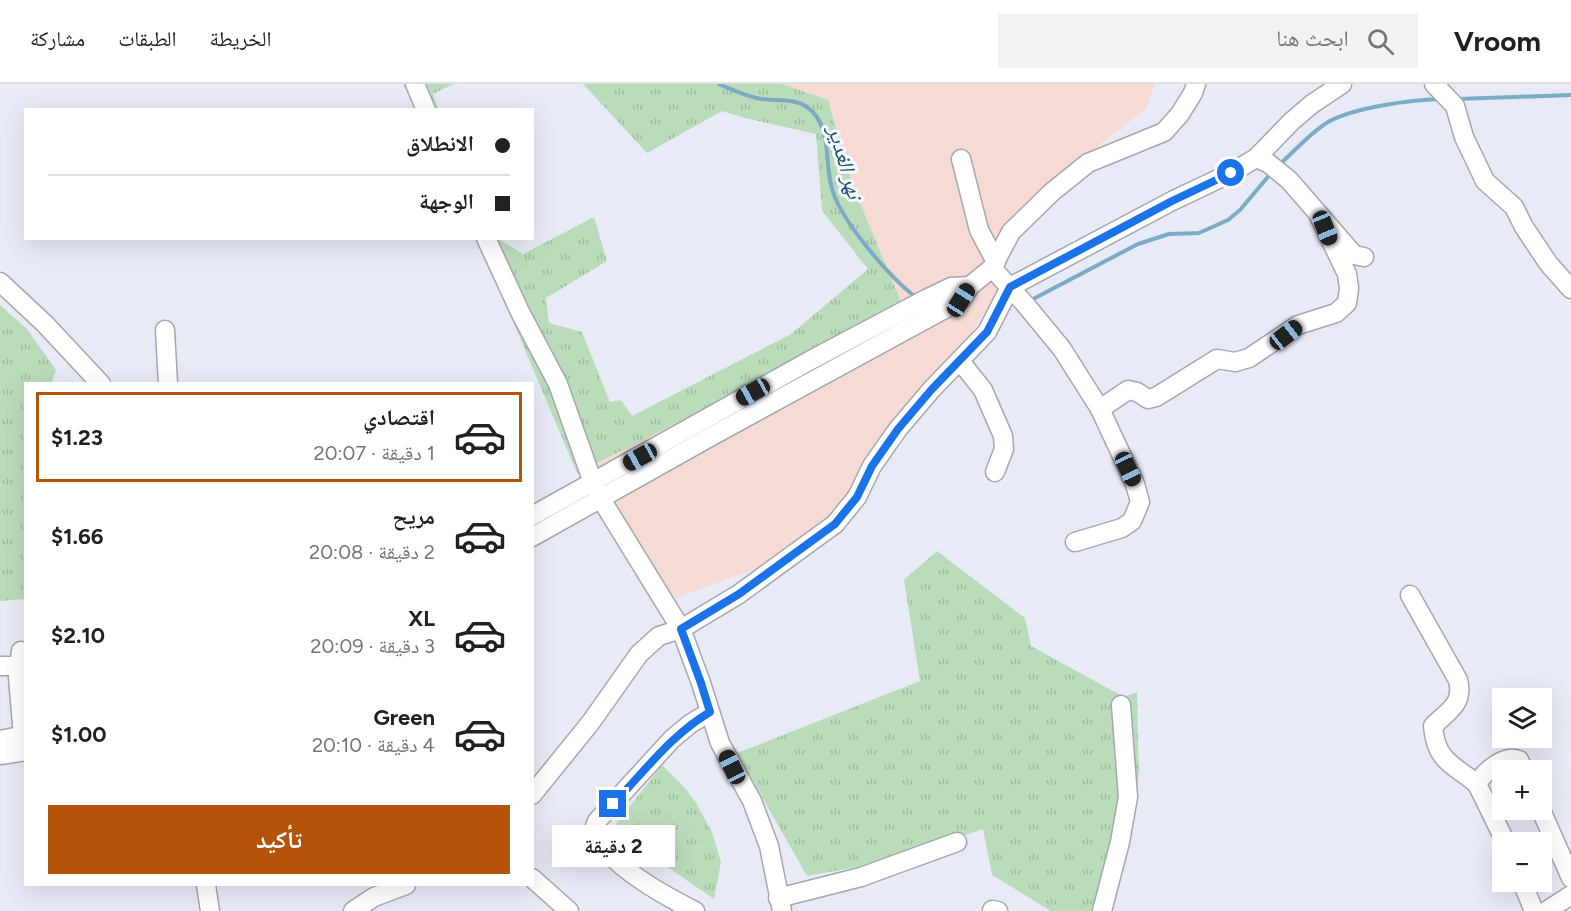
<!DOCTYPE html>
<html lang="ar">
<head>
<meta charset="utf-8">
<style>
  :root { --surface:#fff; --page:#f2f2f2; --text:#202124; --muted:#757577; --line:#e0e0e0; --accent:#b45309 }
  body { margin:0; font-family:Figtree,"Noto Naskh Arabic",sans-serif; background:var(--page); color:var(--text); direction:rtl; height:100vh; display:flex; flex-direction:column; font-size:22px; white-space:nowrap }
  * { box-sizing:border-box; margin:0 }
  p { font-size:20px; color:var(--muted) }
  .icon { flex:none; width:33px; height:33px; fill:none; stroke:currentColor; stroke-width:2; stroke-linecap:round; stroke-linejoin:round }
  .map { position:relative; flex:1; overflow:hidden; direction:ltr }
  .panel { position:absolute; left:24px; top:298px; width:510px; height:504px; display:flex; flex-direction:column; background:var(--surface); border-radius:0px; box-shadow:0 6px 24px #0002; direction:rtl }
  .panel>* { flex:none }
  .top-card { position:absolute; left:24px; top:24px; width:510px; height:132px; border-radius:0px; box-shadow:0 6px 24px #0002; direction:rtl; display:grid; align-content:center; height:132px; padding:0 24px; background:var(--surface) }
  .fabs { position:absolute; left:1492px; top:604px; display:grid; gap:12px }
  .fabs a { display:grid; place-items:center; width:60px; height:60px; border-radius:0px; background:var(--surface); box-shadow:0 6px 24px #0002; font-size:30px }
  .end { position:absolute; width:27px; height:27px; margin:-14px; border:8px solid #1a73e8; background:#fff; box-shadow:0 0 0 3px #fff }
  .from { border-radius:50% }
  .bubble { position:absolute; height:42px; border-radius:0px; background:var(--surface); box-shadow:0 6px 24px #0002; font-size:20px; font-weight:700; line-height:42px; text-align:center; direction:rtl }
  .car { position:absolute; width:18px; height:36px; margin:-18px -9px; border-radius:8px; box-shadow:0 0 4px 2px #0007; background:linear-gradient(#222 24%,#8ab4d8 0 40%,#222 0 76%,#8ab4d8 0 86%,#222 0) }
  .top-card b { display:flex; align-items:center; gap:21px; height:57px; font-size:22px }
  .top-card b+b { border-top:2px solid var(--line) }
  .top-card i { width:15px; height:15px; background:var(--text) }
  ul { padding:10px 0 0; list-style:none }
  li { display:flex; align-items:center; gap:18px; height:90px; margin:0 12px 9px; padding:0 12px; border:3px solid transparent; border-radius:0px }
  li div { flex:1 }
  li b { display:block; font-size:22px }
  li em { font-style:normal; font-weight:700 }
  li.on { border-color:var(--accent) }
  li>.icon { width:54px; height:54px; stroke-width:1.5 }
  .button { display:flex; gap:12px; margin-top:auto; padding:12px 24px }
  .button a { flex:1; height:69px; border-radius:0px; background:var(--accent); color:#fff; font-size:24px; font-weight:700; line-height:69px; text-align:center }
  header { display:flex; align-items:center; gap:36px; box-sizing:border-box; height:84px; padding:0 30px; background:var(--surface); border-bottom:2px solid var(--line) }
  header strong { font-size:28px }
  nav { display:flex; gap:33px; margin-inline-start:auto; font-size:21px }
  .search { width:420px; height:54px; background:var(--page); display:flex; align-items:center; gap:15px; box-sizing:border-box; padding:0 21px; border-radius:0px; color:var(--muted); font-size:22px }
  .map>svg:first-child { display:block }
  .industrial { fill:#f5dbd4 }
  .grass { fill:url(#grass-tufts) }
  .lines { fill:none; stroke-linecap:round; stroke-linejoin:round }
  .stream { stroke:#7dabc5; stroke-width:4 }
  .minor-casing { stroke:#a5a7b2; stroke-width:21 }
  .minor { stroke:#fff; stroke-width:18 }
  .route { stroke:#1a73e8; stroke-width:8 }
  .labels { text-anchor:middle; stroke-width:6; stroke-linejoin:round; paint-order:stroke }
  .water-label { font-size:22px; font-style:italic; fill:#1b546f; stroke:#f7f8ff }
</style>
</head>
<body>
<header>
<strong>Vroom</strong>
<div class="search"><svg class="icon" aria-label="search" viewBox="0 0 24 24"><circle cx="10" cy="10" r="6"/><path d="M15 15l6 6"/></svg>ابحث هنا</div>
<nav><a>الخريطة</a><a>الطبقات</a><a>مشاركة</a></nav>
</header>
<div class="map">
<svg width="1571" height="827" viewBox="0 0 1571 827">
  <defs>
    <pattern id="grass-tufts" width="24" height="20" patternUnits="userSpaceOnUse" patternTransform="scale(1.5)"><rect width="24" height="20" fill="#bbdcbb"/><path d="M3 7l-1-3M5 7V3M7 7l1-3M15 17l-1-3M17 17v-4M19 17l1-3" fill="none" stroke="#a0bca0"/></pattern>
  </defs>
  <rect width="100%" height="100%" fill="#e8ebf6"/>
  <path class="industrial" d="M782,0H1155L1146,25L1035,111L1011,161L1003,198L950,284L865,406L790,472L676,514L577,389L903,225L853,102L828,16Z"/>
  <g class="grass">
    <path d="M403,0H454L433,10L439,26L416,25Z"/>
    <path d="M583,0H782L828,16L853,102L904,225L577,389L478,155H499L523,170L594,133L607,177L546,214L549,239L582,248L610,318L621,316L632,332L791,250L868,185L822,127L816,50L745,34L722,27L647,69Z"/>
    <path d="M0,221L27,245L56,286L51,300H26L25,515L0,517Z"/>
    <path d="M937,467L1025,534L1031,562L1124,613L1137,608L1139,691L1124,778L1113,827H1051L992,791L983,745L890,777L807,792L737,669L920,597L904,496Z"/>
    <path d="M662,681L686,705L696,719L712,748L721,778L714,815L612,745Z"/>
  </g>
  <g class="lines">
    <g class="stream">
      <path d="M719,0C733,6 747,13 762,15C777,17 794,14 807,23C834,42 823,81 833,108C843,139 889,192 914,212"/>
      <path d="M1458,15L1571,11"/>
      <path d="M1279,81C1295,67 1310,49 1328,38C1355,23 1411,16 1441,15"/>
      <path d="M1035,214L1138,160L1169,150L1199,149L1228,136L1240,126L1272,88"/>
    </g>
    <defs>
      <g id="minor">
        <path d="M415,0L426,26"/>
        <path d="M1434,0L1455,22L1464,53L1485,97L1514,123L1524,143L1548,179L1571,205"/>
        <path d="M1256,74L1268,79L1289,96L1354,171L1364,173"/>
        <path d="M961,75L979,146L996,178"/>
        <path d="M486,154L520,228L558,300L593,399L601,415L681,545L701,599L720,659L752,717L769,762L782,827"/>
        <path d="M992,184L1025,220L1062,265L1100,325L1135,400L1140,418L1132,437L1122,444L1075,458"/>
        <path d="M0,198L45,240L101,300"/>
        <path d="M165,246L168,300"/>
        <path d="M960,277L983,306L1003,352L1004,365L995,388"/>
        <path d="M1100,325L1128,306L1137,308L1148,315L1156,313L1217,275L1235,278L1249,274L1298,241L1336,229L1347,219L1349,204L1347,190L1320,134"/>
        <path d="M532,432L811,276L926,215L951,203L970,202"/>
        <path d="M532,453L710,353L961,216L970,202L992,184L1011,148L1052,108L1088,79L1164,48L1180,30L1193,9L1196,0"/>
        <path d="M1410,511L1458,596C1464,620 1449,626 1433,642C1436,678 1453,680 1477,700"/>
        <path d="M21,567L18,593L23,652"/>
        <path d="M0,582H19"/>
        <path d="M0,656L26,651"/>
        <path d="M0,671L26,667"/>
        <path d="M532,711L591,638L639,570L659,552L681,545L739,510L835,440L857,413L872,382L898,345L932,305L987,248L1010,203L1172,117L1231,89L1256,74L1292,37L1312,20L1342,0"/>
        <path d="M1541,726L1571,794"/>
        <path d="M1506,759L1477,700C1484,688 1504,670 1519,676L1524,687"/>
        <path d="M532,794L569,827"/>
        <path d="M1522,798L1534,827"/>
        <path d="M206,801L210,827"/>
        <path d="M778,814L861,793L957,758"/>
        <path d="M992,826L998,827"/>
        <path d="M353,827L374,813L406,801"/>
        <path d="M695,827C663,811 609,781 593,748L597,737L672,655L690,640L710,628"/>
        <path d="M1102,827L1120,758L1128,713L1121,621"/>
        <path d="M1546,827L1571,811"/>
      </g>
    </defs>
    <use href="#minor" class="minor-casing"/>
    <use href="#minor" class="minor"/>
  </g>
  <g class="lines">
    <path class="route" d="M613,720C644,688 671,651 710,628L701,599L681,545L739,510L835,440L857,413L872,382L898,345L932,305L987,248L1010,203L1172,117L1231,89"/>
  </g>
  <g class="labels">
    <g class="water-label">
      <text transform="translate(846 78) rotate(74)" y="8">نهر الغدير</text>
    </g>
  </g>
</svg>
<div class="fabs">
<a><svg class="icon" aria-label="layers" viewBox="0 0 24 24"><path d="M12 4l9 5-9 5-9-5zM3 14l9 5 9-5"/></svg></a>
<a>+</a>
<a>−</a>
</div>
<i class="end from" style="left:1231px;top:89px"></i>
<i class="end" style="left:613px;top:720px"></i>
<div class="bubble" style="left:552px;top:741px;width:123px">2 دقيقة</div>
<i class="car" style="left:1325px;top:144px;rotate:158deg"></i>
<i class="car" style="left:961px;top:216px;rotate:32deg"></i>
<i class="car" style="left:1286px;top:251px;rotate:52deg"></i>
<i class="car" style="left:753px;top:308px;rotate:241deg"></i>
<i class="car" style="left:640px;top:373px;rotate:241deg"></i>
<i class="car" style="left:1128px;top:385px;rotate:155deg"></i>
<i class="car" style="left:732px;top:683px;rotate:334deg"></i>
<div class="top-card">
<b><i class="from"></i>الانطلاق</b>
<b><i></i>الوجهة</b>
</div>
<section class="panel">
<ul>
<li class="on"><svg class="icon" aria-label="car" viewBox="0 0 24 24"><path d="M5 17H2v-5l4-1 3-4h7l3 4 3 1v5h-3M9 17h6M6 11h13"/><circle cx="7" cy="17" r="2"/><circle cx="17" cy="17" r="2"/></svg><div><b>اقتصادي</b><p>1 دقيقة · 20:07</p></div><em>$1.23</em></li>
<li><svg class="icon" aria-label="car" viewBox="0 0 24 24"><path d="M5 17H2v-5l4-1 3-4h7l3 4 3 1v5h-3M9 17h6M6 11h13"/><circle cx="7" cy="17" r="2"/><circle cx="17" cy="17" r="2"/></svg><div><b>مريح</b><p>2 دقيقة · 20:08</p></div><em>$1.66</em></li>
<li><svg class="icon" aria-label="car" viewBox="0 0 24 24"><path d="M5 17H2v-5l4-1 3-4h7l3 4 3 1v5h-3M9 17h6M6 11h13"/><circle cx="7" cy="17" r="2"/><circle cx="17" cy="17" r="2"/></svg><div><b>XL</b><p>3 دقيقة · 20:09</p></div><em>$2.10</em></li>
<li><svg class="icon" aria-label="car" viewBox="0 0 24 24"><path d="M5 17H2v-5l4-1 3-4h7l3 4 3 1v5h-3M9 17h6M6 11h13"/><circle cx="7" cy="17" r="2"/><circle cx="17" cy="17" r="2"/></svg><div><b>Green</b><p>4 دقيقة · 20:10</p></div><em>$1.00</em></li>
</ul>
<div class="button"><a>تأكيد</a></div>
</section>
</div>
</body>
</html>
